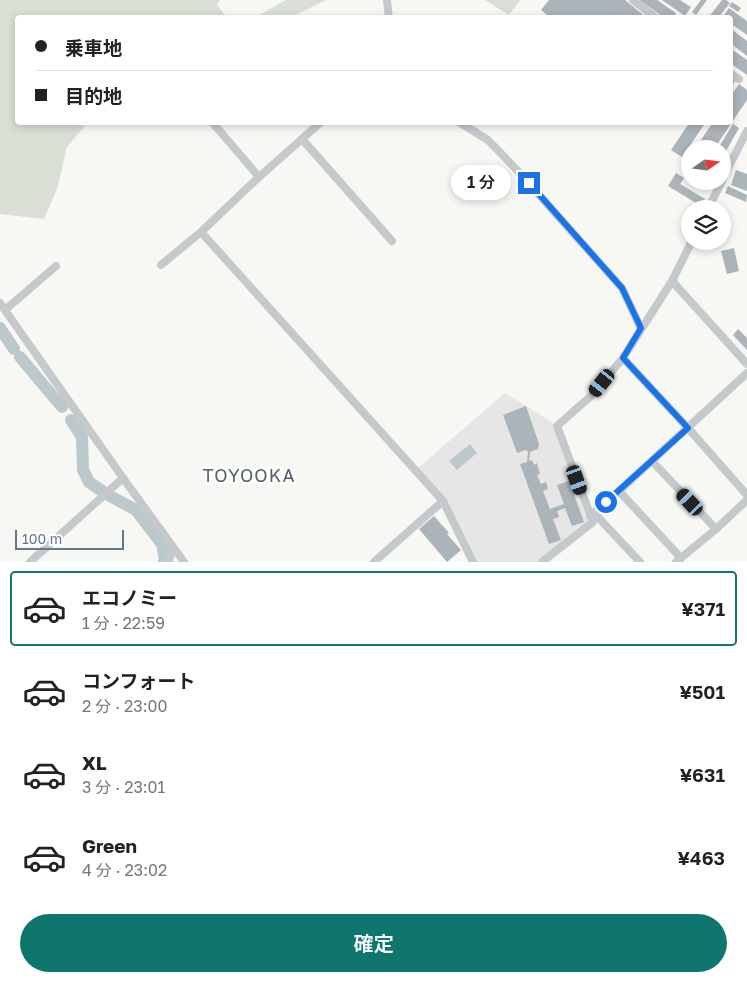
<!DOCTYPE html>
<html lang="ja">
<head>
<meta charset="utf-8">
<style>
  :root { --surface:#fff; --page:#f6f6f6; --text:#222; --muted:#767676; --line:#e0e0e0; --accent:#0f766e }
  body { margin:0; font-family:"Golos Text","Noto Sans JP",sans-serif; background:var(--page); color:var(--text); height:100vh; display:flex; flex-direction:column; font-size:19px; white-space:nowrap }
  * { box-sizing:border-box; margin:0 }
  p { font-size:16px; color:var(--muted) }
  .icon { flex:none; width:28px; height:28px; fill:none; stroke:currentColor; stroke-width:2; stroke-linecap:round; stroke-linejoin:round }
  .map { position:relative; height:562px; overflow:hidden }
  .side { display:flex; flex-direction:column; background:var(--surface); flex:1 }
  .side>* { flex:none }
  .banner { position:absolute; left:15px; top:15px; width:718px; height:110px; border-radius:5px; box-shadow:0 2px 8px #0003; display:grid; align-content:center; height:110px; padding:0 20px; background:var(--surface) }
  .needle { width:32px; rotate:76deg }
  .buttons { position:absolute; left:681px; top:140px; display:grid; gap:10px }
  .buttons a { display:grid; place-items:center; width:50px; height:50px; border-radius:50%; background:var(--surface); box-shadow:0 2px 8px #0003; font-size:25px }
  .scale { position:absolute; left:15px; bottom:12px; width:109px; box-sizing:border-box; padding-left:5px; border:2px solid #647987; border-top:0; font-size:14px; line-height:18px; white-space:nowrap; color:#647987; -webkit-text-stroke:4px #fff; paint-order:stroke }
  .end { position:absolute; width:22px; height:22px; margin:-11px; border:6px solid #1a73e8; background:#fff; box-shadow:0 0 0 2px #fff }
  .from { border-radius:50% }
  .bubble { position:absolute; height:35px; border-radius:18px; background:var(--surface); box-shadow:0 2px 8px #0003; font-size:16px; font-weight:600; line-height:35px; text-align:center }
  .car { position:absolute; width:15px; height:30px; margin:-15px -8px; border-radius:6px; box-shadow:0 0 4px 1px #0007; background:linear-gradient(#222 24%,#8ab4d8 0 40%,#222 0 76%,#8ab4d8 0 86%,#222 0) }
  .banner b { display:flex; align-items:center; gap:18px; height:48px; font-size:19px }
  .banner b+b { border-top:1px solid var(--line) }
  .banner i { width:12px; height:12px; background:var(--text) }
  ul { padding:9px 0 0; list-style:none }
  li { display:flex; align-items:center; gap:15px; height:75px; margin:0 10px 8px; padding:0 10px; border:2px solid transparent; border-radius:5px }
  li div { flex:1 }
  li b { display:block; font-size:19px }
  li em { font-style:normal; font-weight:600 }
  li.current { border-color:var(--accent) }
  li>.icon { width:45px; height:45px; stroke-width:1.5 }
  .primary-button { display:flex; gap:10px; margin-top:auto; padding:10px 20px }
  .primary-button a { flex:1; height:58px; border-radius:30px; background:var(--accent); color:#fff; font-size:20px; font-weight:600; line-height:58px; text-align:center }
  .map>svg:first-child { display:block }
  .built { fill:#e5e6e5 }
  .green { fill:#d9dfd4 }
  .water { fill:#bbc8cc }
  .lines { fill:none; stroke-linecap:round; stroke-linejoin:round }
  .river { stroke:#bbc8cc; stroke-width:12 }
  .building { fill:#abb4b9 }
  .minor { stroke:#c4c9cc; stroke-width:8 }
  .route { stroke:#1a73e8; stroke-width:6 }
  .labels { text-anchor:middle; stroke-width:5; stroke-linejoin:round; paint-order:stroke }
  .quarter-label { font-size:18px; letter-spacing:1px; fill:#53626b; stroke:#fff }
</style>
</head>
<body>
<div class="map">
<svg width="747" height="562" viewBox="0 0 747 562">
  <rect width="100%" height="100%" fill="#f7f7f4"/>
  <path class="built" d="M505,393L552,422L588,522L536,562H477L446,499L418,468Z"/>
  <g class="green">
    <path d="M0,0H220L217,5L226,17L18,18V122L87,123L67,147L57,189L44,219L0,214Z"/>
    <path d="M286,0H326L291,17H256Z"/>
    <path d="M485,0H520L509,15Z"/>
  </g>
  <path class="water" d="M470,444L477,453L457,470L449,461Z"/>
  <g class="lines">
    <g class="river">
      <path d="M0,328L14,349"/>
      <path d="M20,357L62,407"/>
      <path d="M71,420L82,437L83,470L89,482L102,491"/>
      <path d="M110,496L136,510L162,544L165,559L164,562"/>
    </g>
  </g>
  <g class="building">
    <path d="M549,0H625L647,18H551L541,10Z"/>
    <path d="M639,0H657L676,13L674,18H665Z"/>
    <path d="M662,0H680L691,7L685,16Z"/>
    <path d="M701,0H707L696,15L692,12Z"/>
    <path d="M722,0H726L730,3L718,18H708Z"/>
    <path d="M732,2L741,8L738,12L729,6Z"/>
    <path d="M729,8L747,21V35L730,23V18H722Z"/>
    <path d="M730,28L747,41V56L730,43Z"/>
    <path d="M730,48L747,60V75L730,63Z"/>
    <path d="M730,78L735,81L730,89Z"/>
    <path d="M739,84L747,90V100L714,149H695L713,122H730V97Z"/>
    <path d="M690,122H706L682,157L671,150Z"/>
    <path d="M733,124L739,128L726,151L719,147Z"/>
    <path d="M690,157V167L685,164Z"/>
    <path d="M736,170L747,174V191L731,185Z"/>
    <path d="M676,173L684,178L680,184L705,199L701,206L668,186Z"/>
    <path d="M728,186L747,195L746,202L725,193Z"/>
    <path d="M734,248L739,271L727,274L721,251Z"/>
    <path d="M738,329L747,338V350L733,335Z"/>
    <path d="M526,406L539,444L538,449L530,452L529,461L532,460L534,465L537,463L540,474L537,475L541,484L546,482L548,489L543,491L550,509L564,504L557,485L569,481L584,522L572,526L565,508L557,511L559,517L553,519L561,540L549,544L520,464L527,462L528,452L526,450L517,453L503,415Z"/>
    <path d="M434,516L449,533L447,534L461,550L447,562L419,529Z"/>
  </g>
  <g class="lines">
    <g class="minor">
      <path d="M387,0L389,18"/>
      <path d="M633,0L656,18"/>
      <path d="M730,73L739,79"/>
      <path d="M212,122L259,177"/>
      <path d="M459,122L488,140L516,169L622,288L641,329"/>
      <path d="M302,139L392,241"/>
      <path d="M722,180L747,131"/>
      <path d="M708,209L722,181"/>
      <path d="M201,232L443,501L473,562"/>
      <path d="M161,265L201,232L259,177L321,122"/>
      <path d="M672,281L747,364"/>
      <path d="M0,303L123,478L184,562"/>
      <path d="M5,310L56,266"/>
      <path d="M623,358L688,428L747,495"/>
      <path d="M652,461L716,529"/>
      <path d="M619,491L681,558"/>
      <path d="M594,513L640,562"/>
      <path d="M590,516L619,491L747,373"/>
      <path d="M30,562L123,478"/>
      <path d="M169,562L172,546"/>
      <path d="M374,562L443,501"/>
      <path d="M542,562L593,522L557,426L591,396L623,358L672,281L692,241"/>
      <path d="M676,562L716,529L747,500"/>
    </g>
  </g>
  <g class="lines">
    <path class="route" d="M529,183L622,288L641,328L623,358L688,428L606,502"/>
  </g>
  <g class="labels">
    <g class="quarter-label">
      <text x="249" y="482">TOYOOKA</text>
    </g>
  </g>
</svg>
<div class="buttons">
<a><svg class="needle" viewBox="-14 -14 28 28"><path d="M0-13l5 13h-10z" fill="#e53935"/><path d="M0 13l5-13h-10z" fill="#767676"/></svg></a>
<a><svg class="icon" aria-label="layers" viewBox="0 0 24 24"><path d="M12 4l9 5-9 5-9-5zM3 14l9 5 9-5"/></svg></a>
</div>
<div class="scale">100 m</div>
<i class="end from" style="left:606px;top:502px"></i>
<i class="end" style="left:529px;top:183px"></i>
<div class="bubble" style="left:451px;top:165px;width:60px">1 分</div>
<i class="car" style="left:602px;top:383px;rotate:219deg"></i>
<i class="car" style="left:577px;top:480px;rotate:160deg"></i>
<i class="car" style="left:690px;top:502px;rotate:317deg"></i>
<div class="banner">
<b><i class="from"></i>乗車地</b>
<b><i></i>目的地</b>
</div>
</div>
<section class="side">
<ul>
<li class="current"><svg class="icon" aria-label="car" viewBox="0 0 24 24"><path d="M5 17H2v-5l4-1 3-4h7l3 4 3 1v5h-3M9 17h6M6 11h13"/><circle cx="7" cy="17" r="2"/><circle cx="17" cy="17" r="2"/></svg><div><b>エコノミー</b><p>1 分 · 22:59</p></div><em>¥371</em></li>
<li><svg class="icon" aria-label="car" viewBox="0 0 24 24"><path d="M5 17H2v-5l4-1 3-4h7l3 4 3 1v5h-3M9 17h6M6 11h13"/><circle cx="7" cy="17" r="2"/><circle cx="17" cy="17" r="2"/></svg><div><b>コンフォート</b><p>2 分 · 23:00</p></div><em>¥501</em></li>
<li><svg class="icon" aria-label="car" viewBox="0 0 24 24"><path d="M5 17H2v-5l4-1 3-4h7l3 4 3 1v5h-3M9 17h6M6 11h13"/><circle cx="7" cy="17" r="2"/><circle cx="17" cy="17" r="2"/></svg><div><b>XL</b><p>3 分 · 23:01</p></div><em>¥631</em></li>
<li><svg class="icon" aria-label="car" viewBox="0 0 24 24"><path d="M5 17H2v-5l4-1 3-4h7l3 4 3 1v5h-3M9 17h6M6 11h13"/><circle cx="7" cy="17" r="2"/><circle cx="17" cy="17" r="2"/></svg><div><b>Green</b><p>4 分 · 23:02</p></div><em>¥463</em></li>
</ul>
<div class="primary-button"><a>確定</a></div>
</section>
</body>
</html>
